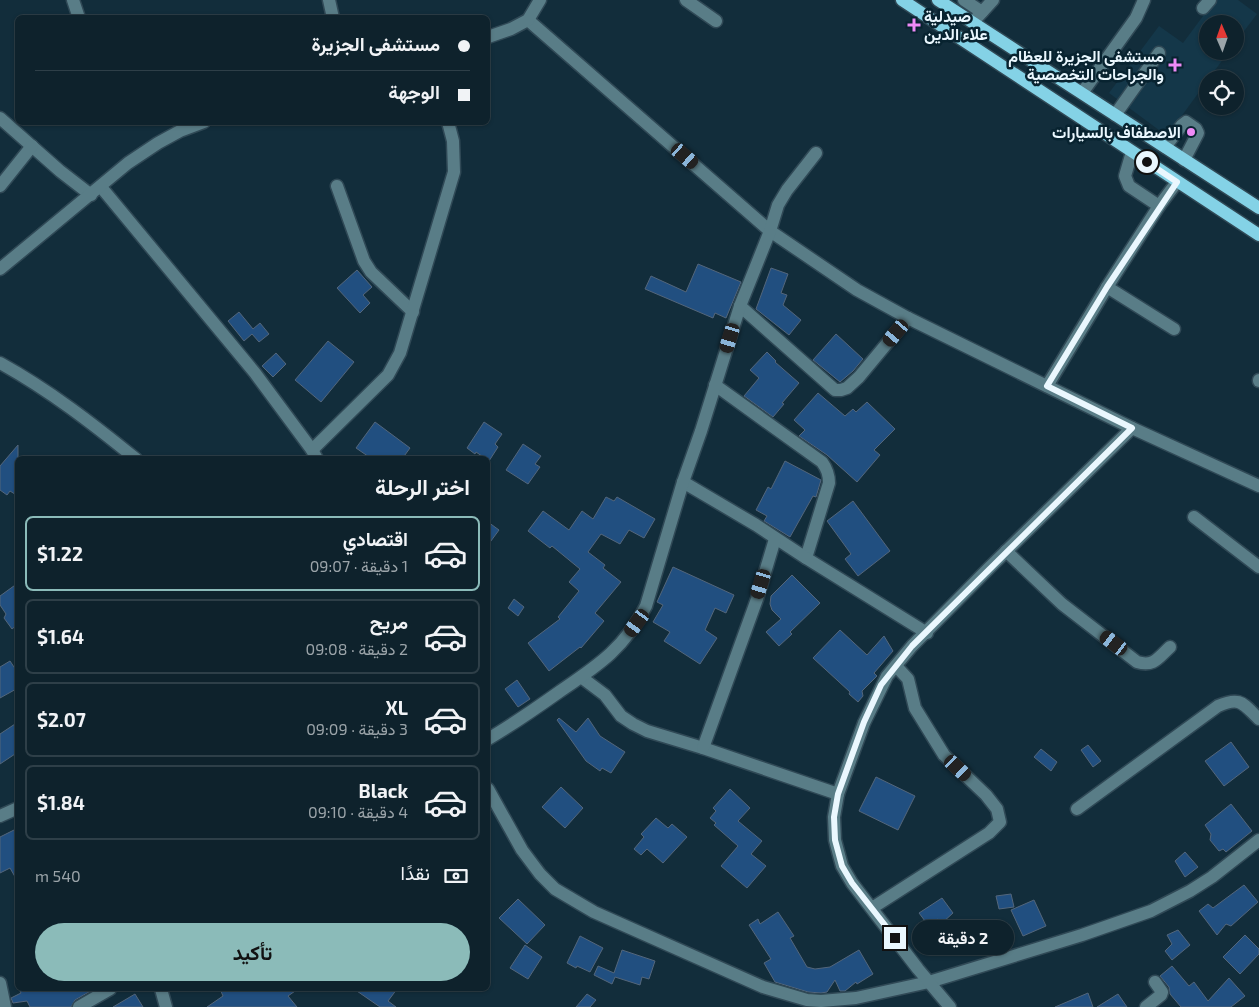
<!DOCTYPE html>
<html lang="ar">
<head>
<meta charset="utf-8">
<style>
  :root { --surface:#0e222c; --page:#172a34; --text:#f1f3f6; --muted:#9ba4a9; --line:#2e3f48; --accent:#8bbbb9 }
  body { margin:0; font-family:"Exo 2",Vazirmatn,sans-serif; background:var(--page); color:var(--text); direction:rtl; height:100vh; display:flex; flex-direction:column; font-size:19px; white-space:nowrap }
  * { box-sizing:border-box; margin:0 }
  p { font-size:16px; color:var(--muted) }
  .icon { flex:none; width:28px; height:28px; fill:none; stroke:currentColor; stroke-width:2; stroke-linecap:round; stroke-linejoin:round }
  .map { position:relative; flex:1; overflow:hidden; direction:ltr }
  .sheet { position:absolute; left:15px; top:456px; width:475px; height:535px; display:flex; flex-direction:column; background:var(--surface); border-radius:8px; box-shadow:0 1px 4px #0004,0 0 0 1px var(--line); direction:rtl }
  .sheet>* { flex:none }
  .hud { position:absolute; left:15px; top:15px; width:475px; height:110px; border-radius:8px; box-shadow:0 1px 4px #0004,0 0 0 1px var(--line); direction:rtl; display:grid; align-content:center; height:110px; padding:0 20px; background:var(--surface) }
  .needle { width:32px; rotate:358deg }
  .tools { position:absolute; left:1199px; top:15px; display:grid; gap:10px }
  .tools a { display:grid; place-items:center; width:45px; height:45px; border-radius:50%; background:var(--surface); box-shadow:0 1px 4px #0004,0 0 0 1px var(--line); font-size:25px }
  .end { position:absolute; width:22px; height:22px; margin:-11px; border:6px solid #eaf7fe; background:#111; box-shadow:0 0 0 2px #111 }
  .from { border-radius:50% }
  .bubble { position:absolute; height:35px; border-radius:18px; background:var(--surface); box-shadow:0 1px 4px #0004,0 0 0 1px var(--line); font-size:16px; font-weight:700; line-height:35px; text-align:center; direction:rtl }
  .car { position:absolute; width:15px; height:30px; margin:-15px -8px; border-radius:6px; box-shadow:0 0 4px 1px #0007; background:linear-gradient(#222 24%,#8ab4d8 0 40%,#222 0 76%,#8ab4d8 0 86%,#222 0) }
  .hud b { display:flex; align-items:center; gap:18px; height:48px; font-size:19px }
  .hud b+b { border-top:1px solid var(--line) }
  .hud i { width:12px; height:12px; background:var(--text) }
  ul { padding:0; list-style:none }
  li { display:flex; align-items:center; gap:15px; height:75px; margin:0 10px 8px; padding:0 10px; border:2px solid var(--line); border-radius:8px }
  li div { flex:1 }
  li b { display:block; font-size:19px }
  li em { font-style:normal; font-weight:700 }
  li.current { border-color:var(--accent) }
  li>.icon { width:45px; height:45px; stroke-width:1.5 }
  h2 { padding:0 20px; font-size:22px; line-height:60px }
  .pay { display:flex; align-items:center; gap:12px; height:55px; padding:0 20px; font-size:19px }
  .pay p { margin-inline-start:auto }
  .primary-button { display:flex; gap:10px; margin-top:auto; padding:10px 20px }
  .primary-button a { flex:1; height:58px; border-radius:30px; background:var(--accent); color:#111; font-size:20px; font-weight:700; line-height:58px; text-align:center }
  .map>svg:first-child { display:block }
  .built { fill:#143749 }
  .building { fill:#214f80; stroke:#53667b }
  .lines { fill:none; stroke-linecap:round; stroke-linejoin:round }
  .minor-casing { stroke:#304956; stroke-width:15 }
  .major-casing { stroke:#304956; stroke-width:15 }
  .minor { stroke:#597d87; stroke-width:12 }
  .major { stroke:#84d2e6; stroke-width:12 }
  .route { stroke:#eaf7fe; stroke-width:6 }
  .poi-dot { fill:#ef8bf7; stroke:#082330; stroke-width:2 }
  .labels { text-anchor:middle; stroke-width:5; stroke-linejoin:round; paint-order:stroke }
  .poi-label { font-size:16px; font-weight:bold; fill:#eaf7fe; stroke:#082330; text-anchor:end }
</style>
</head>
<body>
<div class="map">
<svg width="1259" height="1007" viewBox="0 0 1259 1007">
  <rect width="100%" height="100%" fill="#122d3b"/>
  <path class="built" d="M1215,0H1238L1257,14L1235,43V24H1208V51H1229L1167,136L1109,93L1159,26L1183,43Z"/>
  <g class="building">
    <path d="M698,264L741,282L726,318L715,313L713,318L645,289L651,276L686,292Z"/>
    <path d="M771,268L788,274L781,293L787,295L783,305L801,320L789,335L756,309Z"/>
    <path d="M357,270L372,287L363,295L370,303L360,313L337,288Z"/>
    <path d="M239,312L253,329L260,323L269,334L259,342L252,334L244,341L228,321Z"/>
    <path d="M836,334L863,359L853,371L840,382L813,360Z"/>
    <path d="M328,341L354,362L321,402L295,380Z"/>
    <path d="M767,352L776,361L775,362L799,383L782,403L784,404L773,417L744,396L759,378L750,370Z"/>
    <path d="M276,353L286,364L273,377L262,366Z"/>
    <path d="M818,393L845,416L853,409L856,412L867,402L895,429L874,450L880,455L857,482L827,455L799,436L805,430L794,420Z"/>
    <path d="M375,422L410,448L402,459H372L356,448Z"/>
    <path d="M484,422L502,434L495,444L498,447L489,461L476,452L475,454L467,448Z"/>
    <path d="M523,444L541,456L535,464L540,467L528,484L506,470Z"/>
    <path d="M18,445V496L10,491L7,495L0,490V466Z"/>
    <path d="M785,461L821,480L816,497L813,496L790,537L764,521L767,516L756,510L768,487L771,489Z"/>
    <path d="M606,497L614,501L617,497L655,519L644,538L629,530L620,544L601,534L588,552L605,565L603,568L621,582L595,613L604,621L581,648L580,647L549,671L528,643L560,619L558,617L579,591L569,582L580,569L552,546L550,548L528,531L543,511L569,530L582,511L593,519Z"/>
    <path d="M853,501L890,551L858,576L845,559L851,554L827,521Z"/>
    <path d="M488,522L499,530L488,545Z"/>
    <path d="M673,567L734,595L726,613L715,608L705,630L717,638L700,664L664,641L670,632L653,622L663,605L657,602Z"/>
    <path d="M792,575L820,603L790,632L792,634L779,646L766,632L781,619L772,610L770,604L771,596Z"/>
    <path d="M18,583V624L12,629L4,618L6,614L0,605V596Z"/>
    <path d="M514,599L524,607L518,616L508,608Z"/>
    <path d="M840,630L867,655L884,636L893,651L874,673L877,676L862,691L863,696L858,702L849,694L850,692L813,658Z"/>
    <path d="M10,661L18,673V688L0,698V667Z"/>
    <path d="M517,680L530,699L518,707L505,689Z"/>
    <path d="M559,718L576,732L588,718L600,736L625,752L611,773L602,768L600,771L586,761L557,720Z"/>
    <path d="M18,722V752L0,764V734Z"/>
    <path d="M1231,742L1249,767L1224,786L1205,761Z"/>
    <path d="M1088,745L1101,761L1093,767L1081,750Z"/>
    <path d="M1041,749L1057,762L1051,771L1034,757Z"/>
    <path d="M876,777L915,796L898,830L859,811Z"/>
    <path d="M561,787L583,808L565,828L542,807Z"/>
    <path d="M730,789L750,808L738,821L762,841L751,854L766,866L747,888L721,866L738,846L714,825L716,823L710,818L716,811L713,808Z"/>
    <path d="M1231,804L1252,831L1226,852L1223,849L1219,851L1210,840L1211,834L1205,825Z"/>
    <path d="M656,818L668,828L672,824L687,837L663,863L647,849L641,855L634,849L644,837L641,834Z"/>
    <path d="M18,828V882L10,868L0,873V837Z"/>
    <path d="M1185,852L1198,867L1185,877L1175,861Z"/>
    <path d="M1244,885L1258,902L1231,926L1226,924L1217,935L1199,911L1208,904L1213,908Z"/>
    <path d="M1011,894L1014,907L999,909L996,896Z"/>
    <path d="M942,898L953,913L942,923L938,919L928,925L919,913Z"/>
    <path d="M518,899L545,925L527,944L499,918Z"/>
    <path d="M1034,900L1046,926L1023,936L1011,910Z"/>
    <path d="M778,912L794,936L790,938L807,967L815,969L830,967L859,950L873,974L857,984L856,982L845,991H840L835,980L827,992L821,993L808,992L775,982L764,963L771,959L749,925L758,919L760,924Z"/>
    <path d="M1178,930L1190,945L1172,960L1165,951L1172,944L1167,935Z"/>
    <path d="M1245,935L1259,949V954L1240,974L1223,957Z"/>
    <path d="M580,936L603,948L590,972L577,966L576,968L567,963Z"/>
    <path d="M525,945L542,957L528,979L510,968Z"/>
    <path d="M622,950L655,961L649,979L642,977L640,985L615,977L612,984L594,975L598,966L614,973Z"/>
    <path d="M1172,966L1189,986L1194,982L1208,1001L1229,978L1245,996L1231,1007H1181L1170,994L1169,987L1160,976Z"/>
    <path d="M19,989H94L75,1000L71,1007H30L27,1001L13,1003L11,998L21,993Z"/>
    <path d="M220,989H298L288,996L297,1007H207L223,996Z"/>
    <path d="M354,989H397L388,1001L396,1007H380Z"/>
    <path d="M1088,993L1093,1007H1055Z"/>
    <path d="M135,994L143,1007H113Z"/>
    <path d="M587,994L596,1000L590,1007H576Z"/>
    <path d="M1118,994L1127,1007H1097Z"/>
  </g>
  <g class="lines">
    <defs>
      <g id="minor">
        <path d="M73,0L79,18"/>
        <path d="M329,0L333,18"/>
        <path d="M686,0L716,21"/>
        <path d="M964,0L982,12"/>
        <path d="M1203,8L1210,0"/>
        <path d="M528,20L770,231L857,290L908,318L1132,428L1259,486"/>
        <path d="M973,22L993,0"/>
        <path d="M488,37L511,29L528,20L540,0"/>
        <path d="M1082,93L1136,18L1144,0"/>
        <path d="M1115,115L1159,53"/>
        <path d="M0,118L60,171L91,195"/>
        <path d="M1165,147L1182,125L1186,122L1196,129L1198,133L1184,160"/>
        <path d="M1132,152L1125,176L1129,186L1159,206"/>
        <path d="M0,186L32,146"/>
        <path d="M337,186L364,261L371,272L413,312"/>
        <path d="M101,187L255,373L312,450L317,459"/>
        <path d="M0,269L128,163L158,143L180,131L204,122"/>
        <path d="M1107,287L1174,329"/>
        <path d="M740,306L835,390H841L847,388L859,377L908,318"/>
        <path d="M0,363C49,390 93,424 136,459"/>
        <path d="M1259,380V381"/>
        <path d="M715,385L822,462C827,469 829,474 829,483L806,558"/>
        <path d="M1047,386L1107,287L1159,206L1177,182"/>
        <path d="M312,450L388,375L400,353L454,172L453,141L448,122"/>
        <path d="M683,482L756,525L806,558L927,633"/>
        <path d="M1194,517L1259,567"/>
        <path d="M1006,551L1062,604L1137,662C1154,667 1158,658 1170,647"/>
        <path d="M581,677L605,695L621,716L633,724L647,731L703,748L838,794"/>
        <path d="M488,739C512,725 535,709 559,692C597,666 624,649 646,606L683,482L701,431L740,306L770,231L778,205L787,190L816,153"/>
        <path d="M703,748L757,599L775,539"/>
        <path d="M488,789L522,850L540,874L555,889L594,912L763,987L807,1000L821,1001L856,998L929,982L1082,935L1151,911L1190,891L1212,877L1259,840"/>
        <path d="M1077,809L1218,706C1241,696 1243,704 1259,719"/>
        <path d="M0,816L18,808"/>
        <path d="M872,908L989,833L1000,822L997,809L986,795L944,755L915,708L908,679L896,666"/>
        <path d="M0,983L5,1007"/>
        <path d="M161,989L166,1007"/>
        <path d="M79,1007L110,989"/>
        <path d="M950,1007L918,969L852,883L842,866L835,840L834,817L838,794L864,723L887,676L912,646L989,568L1132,428"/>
        <path d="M1146,1007L1161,995L1162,992L1155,982"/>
      </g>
      <g id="major">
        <path d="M902,0L1259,235"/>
        <path d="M938,0L1259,208"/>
      </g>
    </defs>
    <use href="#minor" class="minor-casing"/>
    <use href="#major" class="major-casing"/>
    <use href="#minor" class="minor"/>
    <use href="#major" class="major"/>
  </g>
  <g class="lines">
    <path class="route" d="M895,938L852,883L842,866L835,840L834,817L838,794L864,722L881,685L912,646L1132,428L1047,386L1107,287L1177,182L1147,162"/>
  </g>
  <g class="poi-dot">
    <path d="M911.5 17.5h5v5h5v5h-5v5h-5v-5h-5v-5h5z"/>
    <path d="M1172.5 57.5h5v5h5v5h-5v5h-5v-5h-5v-5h5z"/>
    <circle cx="1191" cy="132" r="5"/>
  </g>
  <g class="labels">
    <g class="poi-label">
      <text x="924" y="22" text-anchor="start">صيدلية<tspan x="924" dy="18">علاء الدين</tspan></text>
      <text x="1164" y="62">مستشفى الجزيرة للعظام<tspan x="1164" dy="18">والجراحات التخصصية</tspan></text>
      <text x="1181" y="138">الاصطفاف بالسيارات</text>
    </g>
  </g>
</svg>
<div class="tools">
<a><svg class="needle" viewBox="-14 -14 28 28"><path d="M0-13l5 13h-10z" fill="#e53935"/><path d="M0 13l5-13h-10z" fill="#9ba4a9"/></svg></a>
<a><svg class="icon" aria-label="locate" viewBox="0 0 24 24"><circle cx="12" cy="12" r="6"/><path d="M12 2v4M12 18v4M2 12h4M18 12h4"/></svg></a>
</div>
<i class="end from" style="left:1147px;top:162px"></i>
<i class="end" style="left:895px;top:938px"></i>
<div class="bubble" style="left:912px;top:920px;width:102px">2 دقيقة</div>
<i class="car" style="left:685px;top:156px;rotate:131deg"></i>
<i class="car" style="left:896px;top:333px;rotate:220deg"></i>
<i class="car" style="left:730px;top:338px;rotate:197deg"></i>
<i class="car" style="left:761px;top:584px;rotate:197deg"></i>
<i class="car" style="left:637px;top:623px;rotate:216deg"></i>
<i class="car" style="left:1114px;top:643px;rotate:307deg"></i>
<i class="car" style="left:958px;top:768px;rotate:133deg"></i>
<div class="hud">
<b><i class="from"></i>مستشفى الجزيرة</b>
<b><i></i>الوجهة</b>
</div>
<section class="sheet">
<h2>اختر الرحلة</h2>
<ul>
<li class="current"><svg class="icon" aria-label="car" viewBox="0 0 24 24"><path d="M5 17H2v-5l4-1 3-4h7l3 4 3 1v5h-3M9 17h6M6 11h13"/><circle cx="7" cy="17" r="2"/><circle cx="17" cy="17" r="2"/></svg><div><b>اقتصادي</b><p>1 دقيقة · 09:07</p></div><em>$1.22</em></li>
<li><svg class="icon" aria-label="car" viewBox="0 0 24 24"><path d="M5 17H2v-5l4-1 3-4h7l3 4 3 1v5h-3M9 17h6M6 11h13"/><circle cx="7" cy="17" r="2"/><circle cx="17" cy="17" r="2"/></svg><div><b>مريح</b><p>2 دقيقة · 09:08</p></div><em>$1.64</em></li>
<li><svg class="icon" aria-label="car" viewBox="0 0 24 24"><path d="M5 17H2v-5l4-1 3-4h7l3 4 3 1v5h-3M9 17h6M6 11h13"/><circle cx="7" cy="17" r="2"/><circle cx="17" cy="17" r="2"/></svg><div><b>XL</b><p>3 دقيقة · 09:09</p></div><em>$2.07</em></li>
<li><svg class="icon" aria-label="car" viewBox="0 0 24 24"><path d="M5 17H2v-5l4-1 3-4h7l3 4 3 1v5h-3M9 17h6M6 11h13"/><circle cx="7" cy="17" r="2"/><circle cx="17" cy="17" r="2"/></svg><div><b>Black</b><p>4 دقيقة · 09:10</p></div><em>$1.84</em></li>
</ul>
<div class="pay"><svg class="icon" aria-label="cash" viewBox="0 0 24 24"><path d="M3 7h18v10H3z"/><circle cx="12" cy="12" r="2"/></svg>نقدًا<p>540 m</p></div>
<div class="primary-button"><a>تأكيد</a></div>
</section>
</div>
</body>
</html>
